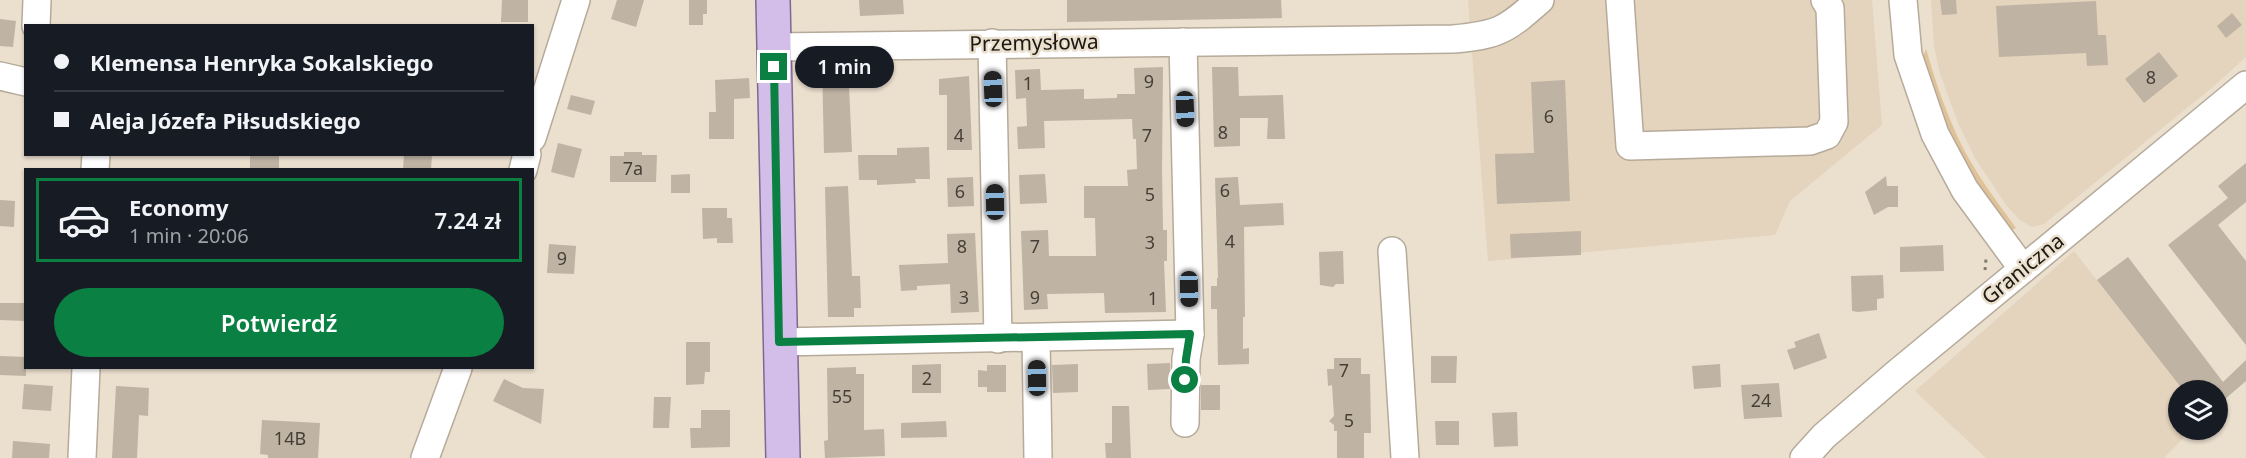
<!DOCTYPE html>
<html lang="pl">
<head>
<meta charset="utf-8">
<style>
  :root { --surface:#171b24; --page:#242831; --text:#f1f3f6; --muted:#9ea1a6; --line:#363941; --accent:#0b8043 }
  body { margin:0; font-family:"Noto Sans",sans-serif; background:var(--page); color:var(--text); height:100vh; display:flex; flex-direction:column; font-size:22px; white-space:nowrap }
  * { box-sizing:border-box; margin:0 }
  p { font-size:20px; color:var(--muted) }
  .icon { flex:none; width:33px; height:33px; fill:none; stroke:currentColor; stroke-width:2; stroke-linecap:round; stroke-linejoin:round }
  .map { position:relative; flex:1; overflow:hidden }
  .details { position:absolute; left:24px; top:168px; width:510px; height:201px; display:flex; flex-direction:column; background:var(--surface); border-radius:0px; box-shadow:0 2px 4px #0004 }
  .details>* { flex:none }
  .banner { position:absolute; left:24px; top:24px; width:510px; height:132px; border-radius:0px; box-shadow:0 2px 4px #0004; display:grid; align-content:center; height:132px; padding:0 30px; background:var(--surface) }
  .controls { position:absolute; left:2168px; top:380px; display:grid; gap:12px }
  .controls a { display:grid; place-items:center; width:60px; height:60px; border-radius:50%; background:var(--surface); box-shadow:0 2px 4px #0004; font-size:30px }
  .end { position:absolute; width:27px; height:27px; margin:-14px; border:8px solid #0b8043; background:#fff; box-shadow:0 0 0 3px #fff }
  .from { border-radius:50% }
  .bubble { position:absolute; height:42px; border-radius:21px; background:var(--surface); box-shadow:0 2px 4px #0004; font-size:20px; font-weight:600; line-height:42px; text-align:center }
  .car { position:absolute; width:18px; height:36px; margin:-18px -9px; border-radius:8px; box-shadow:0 0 4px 2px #0007; background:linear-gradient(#222 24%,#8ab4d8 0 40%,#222 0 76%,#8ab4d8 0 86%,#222 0) }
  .banner b { display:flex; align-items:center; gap:21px; height:57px; font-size:22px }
  .banner b+b { border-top:2px solid var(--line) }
  .banner i { width:15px; height:15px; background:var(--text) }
  ul { padding:10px 0 0; list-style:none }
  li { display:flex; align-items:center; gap:18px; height:84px; margin:0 12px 9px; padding:0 18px; border:3px solid transparent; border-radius:0px }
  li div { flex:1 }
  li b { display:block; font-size:22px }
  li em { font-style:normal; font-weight:600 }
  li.active { border-color:var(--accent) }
  li>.icon { width:54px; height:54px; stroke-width:1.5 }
  .primary-button { display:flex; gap:12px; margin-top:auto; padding:12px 30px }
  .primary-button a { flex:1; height:69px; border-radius:36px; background:var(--accent); color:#fff; font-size:24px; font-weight:600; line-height:69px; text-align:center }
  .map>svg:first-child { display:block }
  .built { fill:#e4d3bd }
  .green { fill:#e0c298 }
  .building { fill:#bfb3a4 }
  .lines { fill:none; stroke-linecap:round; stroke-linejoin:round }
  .minor-casing { stroke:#b6aa9a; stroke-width:30 }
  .major-casing { stroke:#806794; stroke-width:36 }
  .path { stroke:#7f786c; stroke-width:3; stroke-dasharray:3 4.5; stroke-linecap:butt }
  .minor { stroke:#fff; stroke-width:27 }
  .major { stroke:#d3bde9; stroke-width:33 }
  .route { stroke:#0b8043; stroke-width:8 }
  .labels { text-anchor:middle; stroke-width:5; stroke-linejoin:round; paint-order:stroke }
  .number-label { font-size:18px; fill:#453f36 }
  .street-label { font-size:21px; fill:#1c1812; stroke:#ebdfce }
</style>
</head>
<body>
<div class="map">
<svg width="2246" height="458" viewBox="0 0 2246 458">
  <rect width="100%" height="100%" fill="#ebdfce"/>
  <g class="built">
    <path d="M1468,0H1872L1882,125L1790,201L1775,235L1488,261Z"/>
    <path d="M1931,0H2246V57L2214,86L2044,224L2032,227L2020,220L2006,205L1975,158L1959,125L1940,74L1934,46Z"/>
    <path d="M2074,251L2183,390H2178V429H2192L2164,458H1986L1915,391Z"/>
  </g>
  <path class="green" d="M1926,49C1936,84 1948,118 1964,150C1979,178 1998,203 2016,228L2012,230L2003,225L1953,146L1922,59Z"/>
  <g class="building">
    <path d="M502,0H528V22H501Z"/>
    <path d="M617,0H644L636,27L611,19Z"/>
    <path d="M689,0H707V14H703V25H689Z"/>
    <path d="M859,0H903L904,14L860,16Z"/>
    <path d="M1067,0H1281L1282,18L1067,22Z"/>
    <path d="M1940,0H1956L1957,14L1942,15Z"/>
    <path d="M2096,1L2098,35H2106L2108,65L2087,66L2086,53L1999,57L1996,6Z"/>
    <path d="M2232,13L2242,25L2226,38L2217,26Z"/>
    <path d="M0,19L16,21L13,47L0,46Z"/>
    <path d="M2159,52L2178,76L2144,103L2125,79Z"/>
    <path d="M848,64L852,152L824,153L822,65Z"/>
    <path d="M1163,67L1162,169L1163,230H1167V261H1164L1166,312L1105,313L1104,293L1047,294L1048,309L1024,310L1021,231L1048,230L1049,256H1096L1095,218H1084V186H1128L1127,170L1137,169L1136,139H1133L1132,119L1044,121L1045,148L1018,149L1017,127L1027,126L1026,98L1016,99L1015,70L1040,69L1041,90L1084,89V99L1117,98V94H1135L1134,68Z"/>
    <path d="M1212,67H1238L1239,96L1283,95L1285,139H1267L1268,118H1240V146L1214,147Z"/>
    <path d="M969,76L972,150H947V95H939V79Z"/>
    <path d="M749,78L750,98L734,99V139H709V112H716L715,80Z"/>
    <path d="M1565,80L1570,201L1497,204L1495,154L1534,153L1531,82Z"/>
    <path d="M571,95L595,101L591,115L567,109Z"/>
    <path d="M558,143L582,149L574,178L551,172Z"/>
    <path d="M929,147L930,179H915L916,183L877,185V180H859L858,155H897V148Z"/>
    <path d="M624,152H642V155H657L656,182H610V156H624Z"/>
    <rect x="250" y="154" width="29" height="16"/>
    <path d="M404,154H432L431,170H403Z"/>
    <path d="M2246,163V202L2218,225L2246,261V345L2168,245L2228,198L2218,186Z"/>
    <path d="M690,174V193H671V175Z"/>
    <path d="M1045,174L1047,203L1020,204L1019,175Z"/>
    <path d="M1886,176L1887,186H1898V207H1888L1874,215L1865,192Z"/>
    <path d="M973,177L974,206L948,207L947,178Z"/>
    <path d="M1238,177L1240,205L1283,203L1284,225L1244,227L1245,317H1243V349L1249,348V364L1218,365L1217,309H1211V286H1217V278H1218L1215,178Z"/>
    <path d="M848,186L852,276H860L861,308H854V317H828L825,187Z"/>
    <path d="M0,200L15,201L14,227L0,226Z"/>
    <path d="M702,208H727V218H732L733,243H717V238L703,239Z"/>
    <path d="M1581,231V255L1511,258L1510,234Z"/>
    <path d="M975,233L979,312L951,313L950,284L917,286V290L901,291L899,265L948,263L947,234Z"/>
    <path d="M549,244L576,246L574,274L547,273Z"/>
    <path d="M1943,245L1944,271L1900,272V247Z"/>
    <path d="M1343,251L1344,284H1336L1333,287L1320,285L1319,252Z"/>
    <path d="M2128,257L2223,382L2246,360V381L2217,406V390H2183L2097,280Z"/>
    <path d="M1883,275L1884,298L1877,299V310L1858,312L1852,311L1851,276Z"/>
    <path d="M0,303H26V321L0,320Z"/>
    <path d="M1819,333L1827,358L1794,370L1787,350L1796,347L1794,342Z"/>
    <path d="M686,342H710V372H705L704,384L686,385Z"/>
    <path d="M0,356L26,357V376L0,375Z"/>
    <path d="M1431,356H1457L1456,383H1431Z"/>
    <path d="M1334,358H1361V374H1370L1371,433H1364V458H1337V431H1334V425L1329,421L1334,416L1332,385L1328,386L1327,369H1334Z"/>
    <path d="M1170,363V389L1148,390L1147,364Z"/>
    <path d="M941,364V393H912V365Z"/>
    <path d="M1078,364V392L1053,393L1052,365Z"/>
    <path d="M1720,364L1721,387L1694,389L1692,366Z"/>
    <path d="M987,365H1006V392H987V387H978V370L987,371Z"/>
    <path d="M856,367V374H864V430L884,429L885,456L825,458L824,441L828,440L827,368Z"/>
    <path d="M504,379L523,388L544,389L541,424L493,401Z"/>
    <path d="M1779,383L1782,417L1744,419L1741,385Z"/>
    <path d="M24,384L53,386L51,411L22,409Z"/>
    <rect x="1201" y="385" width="19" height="25"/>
    <path d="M116,386L149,388L148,416L139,415L137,458H112Z"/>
    <path d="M654,397H671L669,428H653Z"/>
    <path d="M1112,406H1129L1131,458H1106L1105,443H1112Z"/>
    <path d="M701,410H730V447L691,448L690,428H701Z"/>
    <path d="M1517,412L1518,446L1494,447L1492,413Z"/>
    <path d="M262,420L320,423L318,458H268V455L260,454Z"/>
    <path d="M946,421L947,437L901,438V423Z"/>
    <path d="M1435,421H1459V445H1436Z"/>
    <path d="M13,441L50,444L49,458H12Z"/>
  </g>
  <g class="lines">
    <defs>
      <g id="minor">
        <path d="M1620,0L1630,146L1810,141L1827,135L1834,122L1830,8L1825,0"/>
        <path d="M1903,0L1908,55L1935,134L1965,190L2023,269"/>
        <path d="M36,26L37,0"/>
        <path d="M1183,42L1190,334L1186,359L1185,423"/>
        <path d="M992,43L998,339"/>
        <path d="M774,47L1453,39C1499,35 1506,30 1540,0"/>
        <path d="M0,76L26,82"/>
        <path d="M532,138L576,0"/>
        <path d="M95,170L96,154"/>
        <path d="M523,170L527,154"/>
        <path d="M1392,251L1405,458"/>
        <path d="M1036,338L1038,458"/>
        <path d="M779,342L1190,334"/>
        <path d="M82,458L86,368"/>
        <path d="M425,458L458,368"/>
        <path d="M1804,458L1824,436L1896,374L2246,85"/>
      </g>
      <path id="major" d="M773,0L783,458"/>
    </defs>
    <use href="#minor" class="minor-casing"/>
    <use href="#major" class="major-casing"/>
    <path class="path" d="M1985,270L1986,259"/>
    <use href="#minor" class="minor"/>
    <use href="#major" class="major"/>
  </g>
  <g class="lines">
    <path class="route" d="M774,67L779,342L1190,334L1186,359L1185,380"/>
  </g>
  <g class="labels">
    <g class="number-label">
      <text x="2151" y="84">8</text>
      <text x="1149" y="88">9</text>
      <text x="1028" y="90">1</text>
      <text x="1549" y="123">6</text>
      <text x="1223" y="139">8</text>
      <text x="959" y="142">4</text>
      <text x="1147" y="142">7</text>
      <text x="633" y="175">7a</text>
      <text x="1225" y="197">6</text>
      <text x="960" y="198">6</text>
      <text x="1150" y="201">5</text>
      <text x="1230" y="248">4</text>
      <text x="1150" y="249">3</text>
      <text x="962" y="253">8</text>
      <text x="1035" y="253">7</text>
      <text x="562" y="265">9</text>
      <text x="964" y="304">3</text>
      <text x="1035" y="304">9</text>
      <text x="1153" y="305">1</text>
      <text x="1344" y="377">7</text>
      <text x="927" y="385">2</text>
      <text x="842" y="403">55</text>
      <text x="1761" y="407">24</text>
      <text x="1349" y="427">5</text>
      <text x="290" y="445">14B</text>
    </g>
    <g class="street-label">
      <text transform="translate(1034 43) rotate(-1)" y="7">Przemysłowa</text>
      <text transform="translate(2023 269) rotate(-39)" y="7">Graniczna</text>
    </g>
  </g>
</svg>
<div class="controls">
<a><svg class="icon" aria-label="layers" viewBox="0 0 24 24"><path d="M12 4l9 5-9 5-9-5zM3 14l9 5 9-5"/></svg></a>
</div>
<i class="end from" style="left:1185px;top:380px"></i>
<i class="end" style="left:774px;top:67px"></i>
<div class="bubble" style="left:795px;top:46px;width:99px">1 min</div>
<i class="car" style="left:993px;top:89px;rotate:358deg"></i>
<i class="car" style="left:1185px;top:109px;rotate:178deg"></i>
<i class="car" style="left:995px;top:202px;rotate:359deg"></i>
<i class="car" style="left:1189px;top:289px;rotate:179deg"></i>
<i class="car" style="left:1037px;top:378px;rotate:359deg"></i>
<div class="banner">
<b><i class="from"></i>Klemensa Henryka Sokalskiego</b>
<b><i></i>Aleja Józefa Piłsudskiego</b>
</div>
<section class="details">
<ul>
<li class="active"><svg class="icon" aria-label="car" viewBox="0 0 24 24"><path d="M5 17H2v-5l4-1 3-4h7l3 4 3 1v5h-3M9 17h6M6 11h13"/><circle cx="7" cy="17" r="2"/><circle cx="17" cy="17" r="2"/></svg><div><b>Economy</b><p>1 min · 20:06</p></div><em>7.24 zł</em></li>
</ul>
<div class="primary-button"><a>Potwierdź</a></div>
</section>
</div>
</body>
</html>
